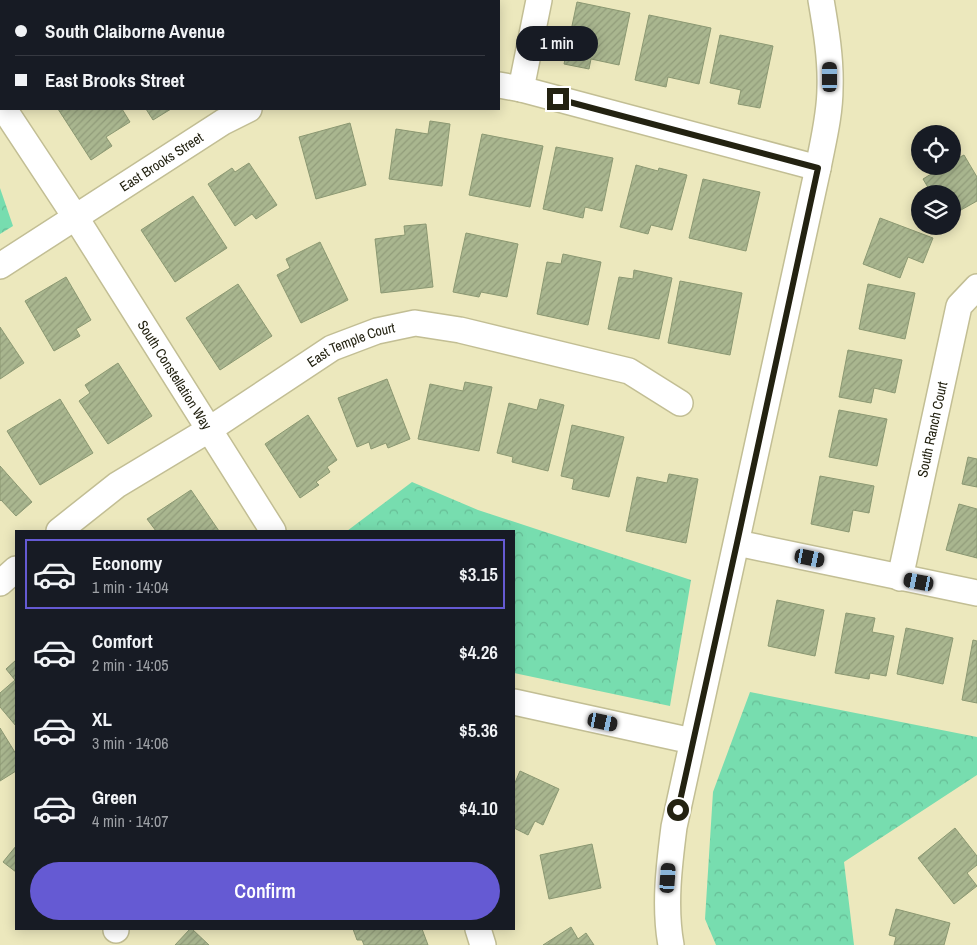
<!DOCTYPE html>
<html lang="en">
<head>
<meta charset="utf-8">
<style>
  :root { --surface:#171b24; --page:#20242c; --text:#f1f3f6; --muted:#9ea1a6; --line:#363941; --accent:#655ad3 }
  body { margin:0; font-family:"Archivo Narrow",sans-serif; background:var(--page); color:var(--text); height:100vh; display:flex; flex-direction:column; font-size:19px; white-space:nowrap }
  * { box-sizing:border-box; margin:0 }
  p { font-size:16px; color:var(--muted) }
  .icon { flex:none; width:28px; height:28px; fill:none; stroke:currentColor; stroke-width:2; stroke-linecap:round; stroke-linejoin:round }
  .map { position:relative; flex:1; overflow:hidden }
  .drawer { position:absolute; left:15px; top:530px; width:500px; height:400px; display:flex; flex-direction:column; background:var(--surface); border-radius:0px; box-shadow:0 2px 12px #0003 }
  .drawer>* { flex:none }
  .guide { position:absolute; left:0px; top:0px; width:500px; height:110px; box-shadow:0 2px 12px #0003; display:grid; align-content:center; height:110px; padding:0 15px; background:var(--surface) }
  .controls { position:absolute; left:911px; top:125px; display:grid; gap:10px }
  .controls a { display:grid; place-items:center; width:50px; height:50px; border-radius:50%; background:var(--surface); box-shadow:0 2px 12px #0003; font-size:25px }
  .end { position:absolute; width:22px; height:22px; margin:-11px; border:6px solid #232211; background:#fff; box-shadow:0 0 0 2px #fff }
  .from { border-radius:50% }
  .bubble { position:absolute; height:35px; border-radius:18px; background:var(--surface); box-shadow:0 2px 12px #0003; font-size:16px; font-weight:600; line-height:35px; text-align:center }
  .car { position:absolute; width:15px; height:30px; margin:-15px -8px; border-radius:6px; box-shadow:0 0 4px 1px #0007; background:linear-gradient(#222 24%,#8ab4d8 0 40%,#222 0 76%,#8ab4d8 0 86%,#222 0) }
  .guide b { display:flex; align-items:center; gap:18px; height:48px; font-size:19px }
  .guide b+b { border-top:1px solid var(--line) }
  .guide i { width:12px; height:12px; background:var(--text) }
  ul { padding:9px 0 0; list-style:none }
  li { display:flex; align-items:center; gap:15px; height:70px; margin:0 10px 8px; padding:0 5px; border:2px solid transparent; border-radius:0px }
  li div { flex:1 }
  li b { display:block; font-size:19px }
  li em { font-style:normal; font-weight:600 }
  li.current { border-color:var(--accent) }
  li>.icon { width:45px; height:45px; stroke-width:1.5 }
  .cta { display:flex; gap:10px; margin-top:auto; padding:10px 15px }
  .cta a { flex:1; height:58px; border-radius:30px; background:var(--accent); color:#fff; font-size:20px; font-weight:600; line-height:58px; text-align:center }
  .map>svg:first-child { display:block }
  .park { fill:url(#park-crowns) }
  .building { fill:url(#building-hatch); stroke:#8b9872 }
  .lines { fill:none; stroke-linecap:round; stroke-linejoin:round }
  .minor-casing { stroke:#c2be94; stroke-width:28 }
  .major-casing { stroke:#fff; stroke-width:30 }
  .minor { stroke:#fff; stroke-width:25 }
  .major { stroke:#9cddf3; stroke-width:28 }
  .route { stroke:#232211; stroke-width:6 }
  .labels { text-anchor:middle; stroke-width:5; stroke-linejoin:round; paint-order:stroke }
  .street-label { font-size:14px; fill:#232211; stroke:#fff }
</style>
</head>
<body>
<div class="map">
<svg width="977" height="945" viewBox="0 0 977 945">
  <defs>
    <pattern id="park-crowns" width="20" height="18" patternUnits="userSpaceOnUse" patternTransform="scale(1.25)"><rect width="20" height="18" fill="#77ddaf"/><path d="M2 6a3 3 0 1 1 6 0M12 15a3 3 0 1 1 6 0" fill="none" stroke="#67bd96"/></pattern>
    <pattern id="building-hatch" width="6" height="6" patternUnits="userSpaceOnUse" patternTransform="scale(1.25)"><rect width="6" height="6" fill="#a9b68f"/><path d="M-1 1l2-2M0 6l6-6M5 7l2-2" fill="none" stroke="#919c7a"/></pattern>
  </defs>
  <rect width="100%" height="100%" fill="#ece8bd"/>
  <g class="park">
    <path d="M0,188L13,226L0,234Z"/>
    <path d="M412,482L478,510L691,580L670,706L514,673V531H347Z"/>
    <path d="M750,692L977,737V775L844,862L854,945H716L705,919L713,792Z"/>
  </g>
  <g class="building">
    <rect x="284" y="0" width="37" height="1"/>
    <rect x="373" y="0" width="35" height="1"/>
    <rect x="429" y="0" width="63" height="1"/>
    <path d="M577,2L630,13L619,65L591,59L589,69L564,64Z"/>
    <path d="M649,15L711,28L699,84L668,77L666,87L635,80Z"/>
    <path d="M720,35L773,46L760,108L738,104L741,90L710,83Z"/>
    <path d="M58,109H122L130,122L106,137L112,146L91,160Z"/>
    <path d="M146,109H171L153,120Z"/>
    <path d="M430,121L450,124L442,186L389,179L396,129L428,134Z"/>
    <path d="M350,123L366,185L316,199L299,137Z"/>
    <path d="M482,134L543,146L530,207L469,195Z"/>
    <path d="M556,147L613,158L602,211L585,207L583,218L543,209Z"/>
    <path d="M964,155L977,177V201L952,215V194H932L923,179L944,166H952V161Z"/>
    <path d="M249,163L277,205L256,219L252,214L235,226L208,184L232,168L235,172Z"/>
    <path d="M636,165L658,171L659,168L687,175L672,230L651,225L648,234L620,227Z"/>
    <path d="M703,179L760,192L746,251L689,238Z"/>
    <path d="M193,196L227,248L175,282L141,230Z"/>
    <path d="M880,218L933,238L923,263L908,257L900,278L863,264Z"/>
    <path d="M426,224L433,287L381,293L375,239L405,235L404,226Z"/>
    <path d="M466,233L518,244L507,297L481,292L479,297L453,292Z"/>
    <path d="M320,242L348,300L301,323L277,275L290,268L286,259Z"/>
    <path d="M563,254L601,262L588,325L537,314L547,262L561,264Z"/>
    <path d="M634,270L672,278L659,339L608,329L619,277L633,279Z"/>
    <path d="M66,277L91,320L76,329L80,336L54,351L25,301Z"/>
    <path d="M680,281L742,293L730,355L668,343Z"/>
    <path d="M238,284L272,336L220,370L186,318Z"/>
    <path d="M868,284L915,293L905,339L859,329Z"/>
    <path d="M0,327L24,363L0,379Z"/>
    <path d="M848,350L902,360L895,393L874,388L871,403L839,397Z"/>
    <path d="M118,363L152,416L108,444L79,401L90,393L85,385Z"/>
    <path d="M387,379L410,439L388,448L386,443L371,449L369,442L357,447L338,398Z"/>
    <path d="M465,382L492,387L479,451L418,439L430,384L463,391Z"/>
    <path d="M60,399L93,453L40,485L7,431Z"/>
    <path d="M540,399L564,405L548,471L512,462L513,457L497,453L509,403L537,410Z"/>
    <path d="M839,410L887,419L877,466L829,457Z"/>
    <path d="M308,415L337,460L327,467L330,472L316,482L319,485L300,498L265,444Z"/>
    <path d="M572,425L624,437L609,497L572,489L574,479L561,476Z"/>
    <path d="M968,457L977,459V487L962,484Z"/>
    <path d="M0,466L32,502L16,516L1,500L0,501Z"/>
    <path d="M669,474L698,479L686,543L626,531L637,477L667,483Z"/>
    <path d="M820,476L874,486L869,513L853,510L849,532L811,524Z"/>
    <path d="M191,490L219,531H156L147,519Z"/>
    <path d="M959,504L977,509V558L946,550Z"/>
    <path d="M777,600L824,610L815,656L768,646Z"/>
    <path d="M846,613L875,618L872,632L894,636L886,676L870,673L869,679L835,673Z"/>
    <path d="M906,628L953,638L943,684L897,674Z"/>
    <path d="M973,640L977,641V703L962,700Z"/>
    <path d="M16,660V726L0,707V693L15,680L6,669Z"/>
    <path d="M0,728L16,754V771L0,781Z"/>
    <path d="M520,771L559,789L543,825L535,821L528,835L514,828V785Z"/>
    <path d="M955,828L977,856V865L967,873L977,886L954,904L918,858Z"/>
    <path d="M592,844L601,888L549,899L540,855Z"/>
    <path d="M16,846V872L3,862Z"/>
    <path d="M896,909L950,923L944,945H894L896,937L889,935Z"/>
    <path d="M571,927L578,939L586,933L594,945H543Z"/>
    <path d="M190,929H192L209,945H175Z"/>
    <path d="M353,929H422L428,945H364L362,940H357Z"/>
  </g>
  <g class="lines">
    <defs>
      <g id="minor">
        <path d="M499,85L521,89L818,168"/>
        <path d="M521,89L539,0"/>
        <path id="s1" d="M4,109L76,218L273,531"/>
        <path id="s2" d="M0,266L223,122L249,109"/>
        <path id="s3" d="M59,531L117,485L210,429L332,348L377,331L415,323L460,330L629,371L680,403"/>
        <path d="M737,543L977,593"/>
        <path id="s4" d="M900,578L959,306L977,287"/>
        <path d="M0,583L16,569"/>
        <path d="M514,702L692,741"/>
        <path d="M478,929L483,945"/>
        <path d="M116,930V929"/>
        <path d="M671,945C664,906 669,866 674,827L818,168C823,142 830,115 830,88C831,59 826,29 821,0"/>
      </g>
      <g id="major">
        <path d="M81,1L83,0"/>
        <path d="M0,52H1"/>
      </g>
    </defs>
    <use href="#minor" class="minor-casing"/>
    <use href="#major" class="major-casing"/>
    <use href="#minor" class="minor"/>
    <use href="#major" class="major"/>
  </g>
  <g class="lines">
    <path class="route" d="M558,99L818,168L737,543L678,810"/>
  </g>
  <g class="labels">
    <g class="street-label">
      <text dy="5" stroke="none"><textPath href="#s2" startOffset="192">East Brooks Street</textPath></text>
      <text dy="5" stroke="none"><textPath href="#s3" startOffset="348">East Temple Court</textPath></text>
      <text dy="5" stroke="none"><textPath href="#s1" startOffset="316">South Constellation Way</textPath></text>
      <text dy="5" stroke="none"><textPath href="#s4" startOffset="152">South Ranch Court</textPath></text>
    </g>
  </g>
</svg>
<div class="controls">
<a><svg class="icon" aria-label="locate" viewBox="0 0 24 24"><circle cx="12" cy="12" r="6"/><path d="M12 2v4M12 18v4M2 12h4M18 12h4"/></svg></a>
<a><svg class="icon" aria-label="layers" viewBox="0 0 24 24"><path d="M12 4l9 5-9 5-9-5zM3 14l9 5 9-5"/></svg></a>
</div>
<i class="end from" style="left:678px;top:810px"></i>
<i class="end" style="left:558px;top:99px"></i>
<div class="bubble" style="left:516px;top:26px;width:82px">1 min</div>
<i class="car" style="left:830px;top:77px;rotate:0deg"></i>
<i class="car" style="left:810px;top:558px;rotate:102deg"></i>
<i class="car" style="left:919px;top:582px;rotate:281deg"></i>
<i class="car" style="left:603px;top:722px;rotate:102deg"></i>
<i class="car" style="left:668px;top:878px;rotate:4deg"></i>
<div class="guide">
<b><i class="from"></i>South Claiborne Avenue</b>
<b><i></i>East Brooks Street</b>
</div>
<section class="drawer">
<ul>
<li class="current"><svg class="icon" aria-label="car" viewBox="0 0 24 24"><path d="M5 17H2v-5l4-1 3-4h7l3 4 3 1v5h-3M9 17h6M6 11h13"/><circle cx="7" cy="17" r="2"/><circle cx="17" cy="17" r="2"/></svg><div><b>Economy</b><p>1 min · 14:04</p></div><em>$3.15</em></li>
<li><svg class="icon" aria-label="car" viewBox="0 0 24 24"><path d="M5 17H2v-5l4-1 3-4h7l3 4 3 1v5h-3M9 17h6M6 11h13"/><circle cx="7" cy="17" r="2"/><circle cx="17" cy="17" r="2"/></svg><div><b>Comfort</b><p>2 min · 14:05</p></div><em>$4.26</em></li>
<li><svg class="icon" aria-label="car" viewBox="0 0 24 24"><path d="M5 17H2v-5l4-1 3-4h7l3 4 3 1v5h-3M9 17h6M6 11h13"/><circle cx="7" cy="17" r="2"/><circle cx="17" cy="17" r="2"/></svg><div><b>XL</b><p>3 min · 14:06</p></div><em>$5.36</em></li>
<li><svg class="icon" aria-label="car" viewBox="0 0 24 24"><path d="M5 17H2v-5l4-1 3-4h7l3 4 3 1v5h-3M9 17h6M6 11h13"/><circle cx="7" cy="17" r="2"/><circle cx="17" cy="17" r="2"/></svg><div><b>Green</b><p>4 min · 14:07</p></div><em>$4.10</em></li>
</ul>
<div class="cta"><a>Confirm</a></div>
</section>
</div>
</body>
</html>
